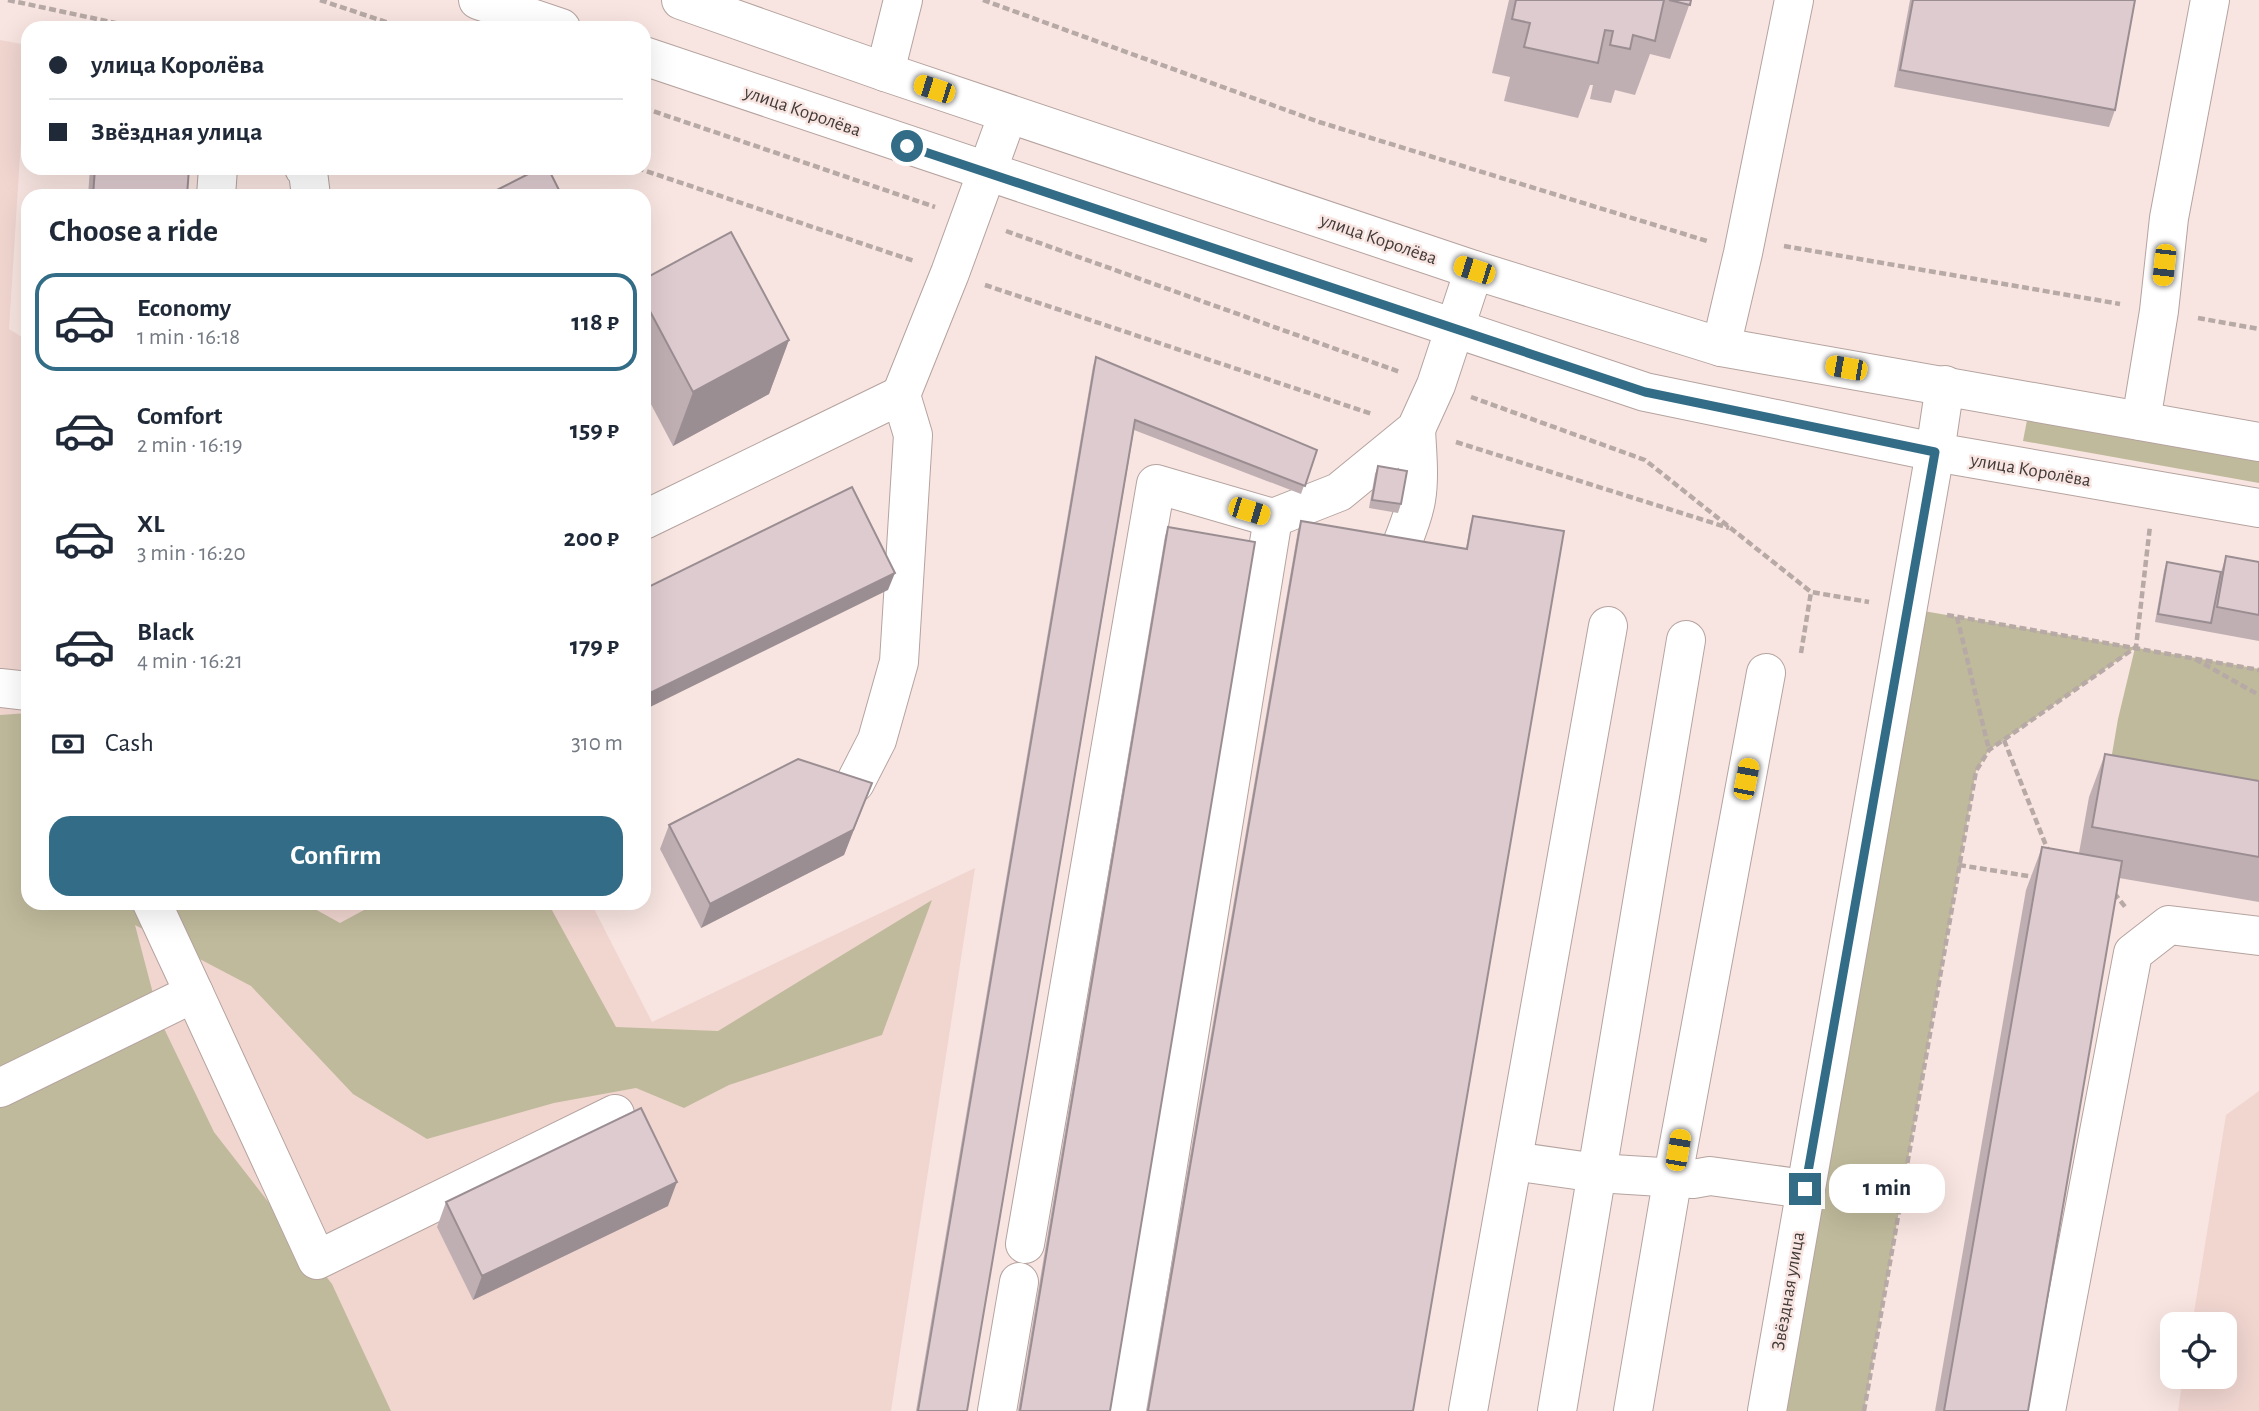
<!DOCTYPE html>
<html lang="en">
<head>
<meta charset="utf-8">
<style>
  :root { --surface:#fff; --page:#f2f2f3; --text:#1f2937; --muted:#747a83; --line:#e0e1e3; --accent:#336c86 }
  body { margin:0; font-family:"Alegreya Sans",sans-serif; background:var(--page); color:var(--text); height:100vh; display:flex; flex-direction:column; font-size:26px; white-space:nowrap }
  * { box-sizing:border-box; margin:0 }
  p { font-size:23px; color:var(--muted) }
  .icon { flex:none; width:38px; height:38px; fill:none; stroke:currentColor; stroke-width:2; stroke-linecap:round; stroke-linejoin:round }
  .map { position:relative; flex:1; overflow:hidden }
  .drawer { position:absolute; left:21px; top:189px; width:630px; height:721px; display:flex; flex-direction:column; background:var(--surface); border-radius:21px; box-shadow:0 7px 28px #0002 }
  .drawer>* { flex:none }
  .banner { position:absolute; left:21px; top:21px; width:630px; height:154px; border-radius:21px; box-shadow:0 7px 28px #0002; display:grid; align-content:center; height:154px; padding:0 28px; background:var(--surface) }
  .fabs { position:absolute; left:2160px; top:1312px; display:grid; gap:14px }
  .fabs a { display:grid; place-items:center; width:77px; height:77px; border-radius:14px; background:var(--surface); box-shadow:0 7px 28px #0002; font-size:35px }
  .end { position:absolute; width:32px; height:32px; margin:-16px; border:9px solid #336c86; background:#fff; box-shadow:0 0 0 4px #fff }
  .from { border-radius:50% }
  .bubble { position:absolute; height:49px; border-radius:21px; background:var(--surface); box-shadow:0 7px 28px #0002; font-size:23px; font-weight:600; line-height:49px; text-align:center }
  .car { position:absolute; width:21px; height:42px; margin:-21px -10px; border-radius:9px; box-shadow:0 0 5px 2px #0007; background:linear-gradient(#f5c518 24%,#345 0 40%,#f5c518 0 76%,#345 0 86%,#f5c518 0) }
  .banner b { display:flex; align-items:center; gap:24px; height:66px; font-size:26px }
  .banner b+b { border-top:2px solid var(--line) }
  .banner i { width:18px; height:18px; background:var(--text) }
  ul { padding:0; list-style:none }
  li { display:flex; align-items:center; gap:21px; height:98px; margin:0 14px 10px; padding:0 14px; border:4px solid transparent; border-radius:21px }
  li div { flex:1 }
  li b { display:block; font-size:26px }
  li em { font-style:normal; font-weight:600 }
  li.active { border-color:var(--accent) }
  li>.icon { width:63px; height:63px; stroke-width:1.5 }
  h2 { padding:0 28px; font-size:32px; line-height:84px }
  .pay { display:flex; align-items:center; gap:18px; height:77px; padding:0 28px; font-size:26px }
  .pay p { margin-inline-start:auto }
  .cta { display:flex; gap:14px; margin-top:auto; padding:14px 28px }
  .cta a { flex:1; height:80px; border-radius:21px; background:var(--accent); color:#fff; font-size:28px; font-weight:600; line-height:80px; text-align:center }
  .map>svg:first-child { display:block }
  .built { fill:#f1d6d0 }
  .green { fill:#c0ba9c }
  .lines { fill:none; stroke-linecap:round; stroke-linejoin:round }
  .minor-casing { stroke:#b5a39f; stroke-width:40 }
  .major-casing { stroke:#b5a39f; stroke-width:40 }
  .path { stroke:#b7a9a5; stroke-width:4.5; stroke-dasharray:7 3.5; stroke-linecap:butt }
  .minor { stroke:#fff; stroke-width:38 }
  .major { stroke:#fff; stroke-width:38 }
  .wall { fill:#bfafb3 }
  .shaded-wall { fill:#9b8e92 }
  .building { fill:#decbd0; stroke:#9b8e92; stroke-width:2 }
  .route { stroke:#336c86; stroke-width:9 }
  .labels { text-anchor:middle; stroke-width:5; stroke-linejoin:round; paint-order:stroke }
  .street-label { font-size:19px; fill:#413a38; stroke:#f8e5e1 }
</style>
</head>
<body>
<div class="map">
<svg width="2259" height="1411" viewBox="0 0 2259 1411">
  <rect width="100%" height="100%" fill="#f8e5e1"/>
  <g class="built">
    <path d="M0,40L27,45L9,329L28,341V903H591L652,1022L975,868L891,1411H0Z"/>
    <path d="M2259,1091V1411H2178L2183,1377H2224V1325H2192L2226,1115Z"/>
  </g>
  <g class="green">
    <path d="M2027,420L2259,460V483L2023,441Z"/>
    <path d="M1906,608L2259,669V820L2105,795L2118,719L2135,648L1989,750L1976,771L1864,1411H1767Z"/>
    <path d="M28,713V903H304L340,923L377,903H548L616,1027L718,1031L932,900L882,1035L729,1085L684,1108L636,1088L554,1103L427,1139L353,1094L251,986L135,925L160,1020L214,1132L332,1284L391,1411H0V715Z"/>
  </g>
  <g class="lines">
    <defs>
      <g id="minor">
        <path d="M885,72L903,0"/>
        <path d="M304,168L308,172L311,196"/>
        <path d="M216,196L218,168"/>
        <path d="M1721,347L1743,253L1794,0"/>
        <path d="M2141,421L2159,311L2169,218L2210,0"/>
        <path d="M644,520L901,395"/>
        <path d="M1388,588C1393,557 1411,530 1416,500C1420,477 1417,452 1416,429"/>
        <path d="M0,688L28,691"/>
        <path d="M855,783L877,740L899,662L913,435L901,395L950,273L1008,114"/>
        <path d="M194,993L317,1260L615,1114"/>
        <path d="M0,1088L194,993L152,903"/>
        <path d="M1513,1161L1597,1173L1693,1179L1710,1176L1805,1189"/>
        <path d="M1025,1244L1156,484L1273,518L1339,492L1416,429L1436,385L1474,270"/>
        <path d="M997,1411L1019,1282"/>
        <path d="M1128,1411L1273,518"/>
        <path d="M1468,1411L1608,626"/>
        <path d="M1557,1411L1686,640"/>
        <path d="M1633,1411L1673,1176L1766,673"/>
        <path d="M1767,1411L1935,452"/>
        <path d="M2046,1411L2133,953L2169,925L2259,936"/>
      </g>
      <g id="major">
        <path d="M478,0L561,28"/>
        <path d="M681,0L885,72L1474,270L1721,347L2259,442"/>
        <path d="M644,56L1645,392L1935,452L2259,508"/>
        <path d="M1935,452L1945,385"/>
      </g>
    </defs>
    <use href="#minor" class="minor-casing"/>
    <use href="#major" class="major-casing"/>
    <g class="path">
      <path d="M8,0L139,28"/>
      <path d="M320,0L404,28"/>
      <path d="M983,0L1319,122L1707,241"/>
      <path d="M644,108L935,207"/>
      <path d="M637,168L914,261"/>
      <path d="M1006,231L1400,372"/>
      <path d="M1784,246L2120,304"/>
      <path d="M985,285L1372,414"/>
      <path d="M2198,318L2259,329"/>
      <path d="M1471,397L1645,460L1811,592L1869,602"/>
      <path d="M1456,442L1729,528"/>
      <path d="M1947,615L2259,670"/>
      <path d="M1957,617L1989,750"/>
      <path d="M1801,653L1811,592"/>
      <path d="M2195,659L2259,695"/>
      <path d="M2004,740L2049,853"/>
      <path d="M1959,865L2034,877"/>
      <path d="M2114,893L2126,908"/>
      <path d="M1864,1411L1976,771L1989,750L2136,647L2150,526"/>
    </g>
    <use href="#minor" class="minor"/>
    <use href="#major" class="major"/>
  </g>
  <g class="wall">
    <path d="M1509,0H1691L1670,59L1650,54L1635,95L1615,90L1611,103L1590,99L1593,85H1590L1578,118L1504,101L1510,77L1492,73Z"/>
    <path d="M1910,0H2135L2115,110L2109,127L1894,87Z"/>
    <path d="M90,168H189L187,196H88Z"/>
    <path d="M644,279L789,340L769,394L673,446L644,391Z"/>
    <path d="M1096,357L1317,450L1301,494L1134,430L967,1411H916L1093,366Z"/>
    <path d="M1378,466L1401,504L1398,513L1369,508L1375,474Z"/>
    <path d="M1473,516L1413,1411H1146L1298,530L1301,521L1466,549L1470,525Z"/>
    <path d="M1168,527L1110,1411H1018L1165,536Z"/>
    <path d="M2226,556L2259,562V641L2155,622L2164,571L2167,562L2221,572Z"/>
    <path d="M2105,754L2259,781V902L2119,878L2028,1411H1935L2026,890L2042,847L2079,853L2089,797Z"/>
    <path d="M863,807L844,855L701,928L660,849L669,825Z"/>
    <path d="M446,1202L668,1206L473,1300L437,1227Z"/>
  </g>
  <g class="shaded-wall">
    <path d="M789,340L769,394L673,446L693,392Z"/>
    <path d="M895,573L888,590L644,710V696Z"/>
    <path d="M872,783L844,855L701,928L710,904Z"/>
    <path d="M677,1182L668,1206L473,1300L482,1276Z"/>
  </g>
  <g class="building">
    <path d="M1516,0H1664L1655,41L1633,35L1630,49L1610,45L1613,31L1605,30L1598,63L1524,47L1530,23L1512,19Z"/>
    <path d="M1669,0H1691L1690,5Z"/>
    <path d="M1913,0H2135L2115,110L1900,70Z"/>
    <path d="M95,168H189L187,196H93Z"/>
    <path d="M540,168H548L562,196H485Z"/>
    <path d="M731,232L789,340L693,392L644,300V279Z"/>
    <path d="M1096,357L1317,450L1305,486L1135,420L967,1411H918Z"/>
    <path d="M1378,466L1407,471L1401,504L1372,500Z"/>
    <path d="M852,487L895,573L644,696V589Z"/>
    <path d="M1473,516L1564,531L1413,1411H1148L1301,521L1467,549Z"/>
    <path d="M1168,527L1255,542L1110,1411H1020Z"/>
    <path d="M2226,556L2259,562V615L2217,607Z"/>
    <path d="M2167,562L2221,572L2211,623L2158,614Z"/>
    <path d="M2105,754L2259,781V857L2092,827Z"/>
    <path d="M798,759L872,783L853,830L710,904L669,825Z"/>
    <path d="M2042,847L2122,861L2028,1411H1944Z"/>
    <path d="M641,1108L677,1182L482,1276L446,1202Z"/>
  </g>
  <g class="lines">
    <path class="route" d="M907,146L1645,392L1935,452L1805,1189"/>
  </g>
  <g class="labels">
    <g class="street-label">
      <text transform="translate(803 110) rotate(19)" y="7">улица Королёва</text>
      <text transform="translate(1379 238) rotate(19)" y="7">улица Королёва</text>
      <text transform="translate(2031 469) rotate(10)" y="7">улица Королёва</text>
      <text transform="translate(1787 1291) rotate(-80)" y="7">Звёздная улица</text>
    </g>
  </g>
</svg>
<div class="fabs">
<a><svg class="icon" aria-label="locate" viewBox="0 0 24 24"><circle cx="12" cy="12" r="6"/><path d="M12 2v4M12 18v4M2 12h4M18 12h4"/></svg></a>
</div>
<i class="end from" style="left:907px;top:146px"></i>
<i class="end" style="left:1805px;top:1189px"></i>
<div class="bubble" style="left:1829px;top:1164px;width:116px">1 min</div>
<i class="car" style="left:934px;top:89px;rotate:288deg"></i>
<i class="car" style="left:2164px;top:265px;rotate:186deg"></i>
<i class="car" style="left:1474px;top:270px;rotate:288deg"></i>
<i class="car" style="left:1846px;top:368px;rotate:280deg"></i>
<i class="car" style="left:1249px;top:511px;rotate:107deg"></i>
<i class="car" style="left:1746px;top:779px;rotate:11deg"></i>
<i class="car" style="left:1678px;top:1150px;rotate:10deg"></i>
<div class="banner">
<b><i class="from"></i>улица Королёва</b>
<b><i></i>Звёздная улица</b>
</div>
<section class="drawer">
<h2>Choose a ride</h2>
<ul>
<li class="active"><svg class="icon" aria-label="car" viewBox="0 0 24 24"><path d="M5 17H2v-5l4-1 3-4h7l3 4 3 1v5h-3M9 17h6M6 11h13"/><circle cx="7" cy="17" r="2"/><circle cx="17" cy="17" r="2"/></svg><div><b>Economy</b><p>1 min · 16:18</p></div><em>118 ₽</em></li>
<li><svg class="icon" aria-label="car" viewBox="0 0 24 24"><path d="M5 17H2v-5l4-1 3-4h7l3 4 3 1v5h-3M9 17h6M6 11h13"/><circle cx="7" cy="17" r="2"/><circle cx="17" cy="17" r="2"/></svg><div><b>Comfort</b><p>2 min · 16:19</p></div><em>159 ₽</em></li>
<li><svg class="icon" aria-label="car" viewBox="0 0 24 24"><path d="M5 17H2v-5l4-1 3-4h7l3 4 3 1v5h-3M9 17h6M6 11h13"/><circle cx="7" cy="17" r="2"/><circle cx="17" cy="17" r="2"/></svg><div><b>XL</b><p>3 min · 16:20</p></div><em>200 ₽</em></li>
<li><svg class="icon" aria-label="car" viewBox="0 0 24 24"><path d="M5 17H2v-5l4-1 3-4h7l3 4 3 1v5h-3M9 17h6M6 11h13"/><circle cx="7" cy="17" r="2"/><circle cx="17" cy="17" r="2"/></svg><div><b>Black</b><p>4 min · 16:21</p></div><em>179 ₽</em></li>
</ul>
<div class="pay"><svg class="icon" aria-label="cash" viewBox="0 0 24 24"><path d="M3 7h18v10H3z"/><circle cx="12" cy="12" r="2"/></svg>Cash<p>310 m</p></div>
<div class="cta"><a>Confirm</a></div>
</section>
</div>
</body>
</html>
